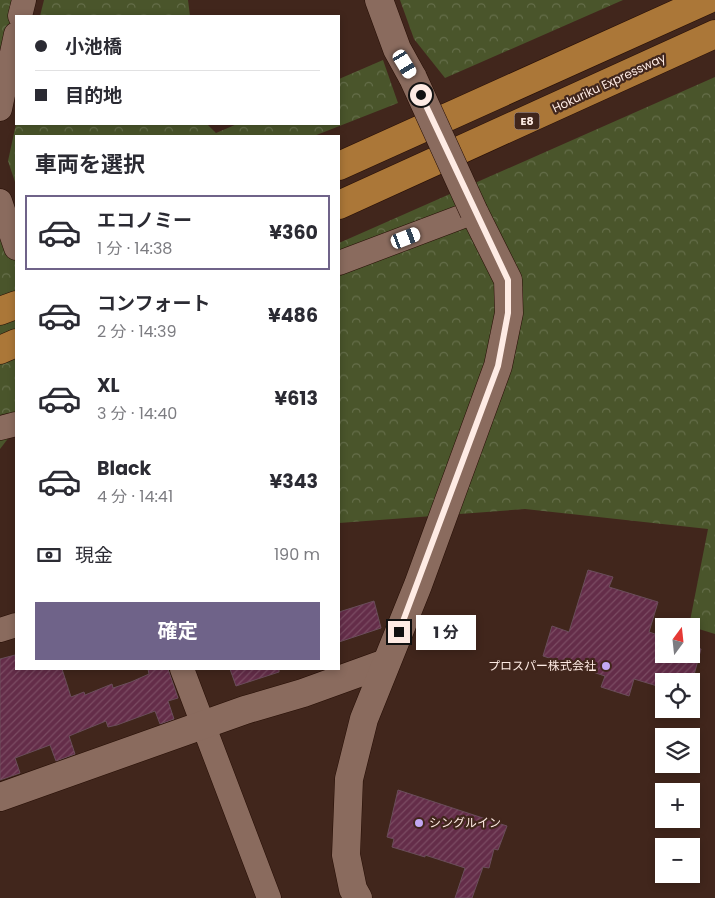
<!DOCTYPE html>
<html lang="ja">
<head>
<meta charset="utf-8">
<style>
  :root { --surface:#fff; --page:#f2f2f3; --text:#2b2b33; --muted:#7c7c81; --line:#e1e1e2; --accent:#6f6389 }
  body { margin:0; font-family:Poppins,"Noto Sans JP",sans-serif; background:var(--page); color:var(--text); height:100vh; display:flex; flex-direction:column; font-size:19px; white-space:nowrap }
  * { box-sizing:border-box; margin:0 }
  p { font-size:16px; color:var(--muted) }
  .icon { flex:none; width:28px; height:28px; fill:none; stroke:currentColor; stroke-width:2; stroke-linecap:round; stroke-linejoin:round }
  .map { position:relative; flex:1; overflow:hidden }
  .sheet { position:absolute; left:15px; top:135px; width:325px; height:535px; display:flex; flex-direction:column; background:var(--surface); border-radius:0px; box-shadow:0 2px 8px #0003 }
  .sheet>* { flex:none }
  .top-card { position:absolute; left:15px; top:15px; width:325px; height:110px; border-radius:0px; box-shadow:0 2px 8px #0003; display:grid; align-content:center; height:110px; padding:0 20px; background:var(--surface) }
  .needle { width:32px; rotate:15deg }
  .controls { position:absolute; left:655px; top:618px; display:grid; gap:10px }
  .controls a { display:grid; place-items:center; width:45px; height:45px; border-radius:0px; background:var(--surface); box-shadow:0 2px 8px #0003; font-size:25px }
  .end { position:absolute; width:22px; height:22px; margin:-11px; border:6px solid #feebe4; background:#111; box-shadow:0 0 0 2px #111 }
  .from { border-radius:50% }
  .bubble { position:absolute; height:35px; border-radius:0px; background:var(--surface); box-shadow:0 2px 8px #0003; font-size:16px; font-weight:700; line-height:35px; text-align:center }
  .car { position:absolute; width:15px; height:30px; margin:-15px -8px; border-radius:6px; box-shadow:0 0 4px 1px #0007; background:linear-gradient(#fff 24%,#345 0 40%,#fff 0 76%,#345 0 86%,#fff 0) }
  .top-card b { display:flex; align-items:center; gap:18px; height:48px; font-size:19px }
  .top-card b+b { border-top:1px solid var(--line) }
  .top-card i { width:12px; height:12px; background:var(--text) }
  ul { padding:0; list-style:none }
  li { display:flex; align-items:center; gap:15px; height:75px; margin:0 10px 8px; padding:0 10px; border:2px solid transparent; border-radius:0px }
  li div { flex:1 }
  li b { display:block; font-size:19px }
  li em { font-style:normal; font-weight:700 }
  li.on { border-color:var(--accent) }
  li>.icon { width:45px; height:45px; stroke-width:1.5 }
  h2 { padding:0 20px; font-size:22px; line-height:60px }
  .pay { display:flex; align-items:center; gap:12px; height:55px; padding:0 20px; font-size:19px }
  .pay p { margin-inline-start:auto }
  .button { display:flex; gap:10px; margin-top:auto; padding:10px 20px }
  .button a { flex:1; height:58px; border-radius:0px; background:var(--accent); color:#fff; font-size:20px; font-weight:700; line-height:58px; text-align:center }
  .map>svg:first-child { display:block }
  .forest { fill:url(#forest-crowns) }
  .building { fill:url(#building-hatch); stroke:#6a4d5a }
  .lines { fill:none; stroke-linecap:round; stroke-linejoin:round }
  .minor-casing { stroke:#260e05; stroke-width:25 }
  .tertiary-casing { stroke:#260e05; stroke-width:29 }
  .motorway-casing { stroke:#260e05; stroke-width:29 }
  .minor { stroke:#8a6b5e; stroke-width:24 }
  .tertiary { stroke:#8a6b5e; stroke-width:28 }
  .motorway { stroke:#ab7738; stroke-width:28 }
  .tertiary-bridge-casing { stroke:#260e05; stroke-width:29; stroke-linecap:butt }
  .tertiary-bridge { stroke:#8a6b5e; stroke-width:28 }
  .route { stroke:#feebe4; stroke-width:6 }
  .poi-dot { fill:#c2a8f2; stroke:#41261c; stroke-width:2 }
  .labels { text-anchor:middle; stroke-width:4.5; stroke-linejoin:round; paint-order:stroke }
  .shield { fill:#41261c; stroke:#c5b0a8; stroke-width:1 }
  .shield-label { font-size:11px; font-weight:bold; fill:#feebe4 }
  .street-label { font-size:12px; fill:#feebe4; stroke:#41261c }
  .poi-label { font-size:12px; fill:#feebe4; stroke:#41261c; text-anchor:end }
</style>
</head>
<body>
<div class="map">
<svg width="715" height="898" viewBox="0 0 715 898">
  <defs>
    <pattern id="forest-crowns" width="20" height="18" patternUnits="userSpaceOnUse" patternTransform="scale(1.25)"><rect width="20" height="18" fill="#4a552b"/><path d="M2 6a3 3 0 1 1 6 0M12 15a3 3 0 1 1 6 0" fill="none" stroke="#656e4a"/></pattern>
    <pattern id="building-hatch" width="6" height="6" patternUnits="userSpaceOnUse" patternTransform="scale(1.25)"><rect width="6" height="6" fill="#642d49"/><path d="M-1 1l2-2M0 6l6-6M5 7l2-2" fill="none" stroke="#7b4c63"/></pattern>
  </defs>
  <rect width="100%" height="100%" fill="#41261c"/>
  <g class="forest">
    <path d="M0,0H24L0,109Z"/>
    <path d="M44,0H188L190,16H40Z"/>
    <path d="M400,0H623L445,78L414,39Z"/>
    <path d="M383,60L398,103L314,136H16V185L8,161L16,124H207L216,133L237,124H339V79Z"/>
    <path d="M715,77V634L689,626L708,529L525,509L339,523V243Z"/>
    <path d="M0,201L16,246V428L0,449Z"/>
  </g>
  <g class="building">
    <path d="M588,570L613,577L609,587L658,602L649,632L664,637V654H691V646L701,649L691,686V681H677L664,677V688L634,679L629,696L601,687L605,676L543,656L552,626L569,632Z"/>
    <path d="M374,601L381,628L339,642V612Z"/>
    <path d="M15,655L16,669H62L71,697L84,692L85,695L112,684L113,688L131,682L149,674L148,669H168L178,698L168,701L174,719L160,724L155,711L117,725L108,727L106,721L69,736L75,754L56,761L50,745L15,758L20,773L0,780V659Z"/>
    <path d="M230,669H279V672L236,686Z"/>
    <path d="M398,790L507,826L498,850L494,849L489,868L483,867L472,898H455L465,868L425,855V857L392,847L394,839L387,837Z"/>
  </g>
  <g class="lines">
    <defs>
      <g id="minor">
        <path d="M20,16L24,0"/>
        <path d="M0,109L16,34"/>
        <path d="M0,201L16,248"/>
        <path d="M339,263L474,212"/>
        <path d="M0,428L16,424"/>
        <path d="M0,630L16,625"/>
        <path d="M182,669L269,898"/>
      </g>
      <g id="tertiary">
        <path d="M379,0L397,49L413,78"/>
        <path d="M0,797L245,710L303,693L386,663"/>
        <path d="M358,898L353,889L346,855L349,779L364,719L418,585L498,366L509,313L508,280L474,212"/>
      </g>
      <g id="motorway">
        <path d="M339,166L707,0"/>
        <path d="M339,205L715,34"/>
        <path d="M0,311L16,305"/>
        <path d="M0,350L16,343"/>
      </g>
    </defs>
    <use href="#minor" class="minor-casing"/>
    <use href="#tertiary" class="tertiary-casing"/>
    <use href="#motorway" class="motorway-casing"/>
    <use href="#minor" class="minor"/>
    <use href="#tertiary" class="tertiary"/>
    <use href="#motorway" class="motorway"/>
    <defs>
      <path id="tertiary-bridge" d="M413,78L474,212"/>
    </defs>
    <use href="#tertiary-bridge" class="tertiary-bridge-casing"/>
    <use href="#tertiary-bridge" class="tertiary-bridge"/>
  </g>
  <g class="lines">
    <path class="route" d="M399,632L498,366L508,313V280L421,95"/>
  </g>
  <g class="poi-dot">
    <circle cx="606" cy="666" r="5"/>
    <circle cx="419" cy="823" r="5"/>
  </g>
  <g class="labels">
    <rect class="shield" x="514.5" y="112.5" width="25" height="17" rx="4"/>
    <g class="shield-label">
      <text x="527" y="125">E8</text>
    </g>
    <g class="street-label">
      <text transform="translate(609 83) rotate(-25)" y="4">Hokuriku Expressway</text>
    </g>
    <g class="poi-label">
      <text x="596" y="670">プロスパー株式会社</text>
      <text x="429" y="827" text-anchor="start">シングルイン</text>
    </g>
  </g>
</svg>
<div class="controls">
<a><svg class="needle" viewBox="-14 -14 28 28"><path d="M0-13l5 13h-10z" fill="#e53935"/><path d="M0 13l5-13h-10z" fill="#7c7c81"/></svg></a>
<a><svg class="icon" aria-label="locate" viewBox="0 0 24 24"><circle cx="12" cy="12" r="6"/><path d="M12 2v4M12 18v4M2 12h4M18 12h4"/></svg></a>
<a><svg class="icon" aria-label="layers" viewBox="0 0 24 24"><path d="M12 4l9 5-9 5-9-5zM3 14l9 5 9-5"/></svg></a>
<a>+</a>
<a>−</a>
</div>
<i class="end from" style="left:421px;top:95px"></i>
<i class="end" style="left:399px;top:632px"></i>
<div class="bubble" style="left:416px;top:615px;width:60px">1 分</div>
<i class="car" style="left:405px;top:64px;rotate:149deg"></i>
<i class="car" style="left:406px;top:238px;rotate:69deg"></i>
<div class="top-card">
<b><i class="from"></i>小池橋</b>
<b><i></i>目的地</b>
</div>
<section class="sheet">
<h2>車両を選択</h2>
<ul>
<li class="on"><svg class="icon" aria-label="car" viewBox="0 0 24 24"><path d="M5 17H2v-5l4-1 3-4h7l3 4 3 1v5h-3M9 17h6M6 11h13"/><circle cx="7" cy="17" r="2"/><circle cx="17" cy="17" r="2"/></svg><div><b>エコノミー</b><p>1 分 · 14:38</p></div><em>¥360</em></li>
<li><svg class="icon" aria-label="car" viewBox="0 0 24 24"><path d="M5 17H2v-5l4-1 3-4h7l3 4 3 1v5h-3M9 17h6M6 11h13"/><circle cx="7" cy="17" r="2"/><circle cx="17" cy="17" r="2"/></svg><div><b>コンフォート</b><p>2 分 · 14:39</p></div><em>¥486</em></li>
<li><svg class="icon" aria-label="car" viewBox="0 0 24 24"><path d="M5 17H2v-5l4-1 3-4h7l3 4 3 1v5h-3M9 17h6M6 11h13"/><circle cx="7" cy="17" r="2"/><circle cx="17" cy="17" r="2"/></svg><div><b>XL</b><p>3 分 · 14:40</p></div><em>¥613</em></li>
<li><svg class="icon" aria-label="car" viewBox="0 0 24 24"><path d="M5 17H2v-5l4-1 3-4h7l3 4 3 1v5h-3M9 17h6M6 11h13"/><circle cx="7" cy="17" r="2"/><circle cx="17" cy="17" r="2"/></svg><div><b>Black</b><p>4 分 · 14:41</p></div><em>¥343</em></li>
</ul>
<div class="pay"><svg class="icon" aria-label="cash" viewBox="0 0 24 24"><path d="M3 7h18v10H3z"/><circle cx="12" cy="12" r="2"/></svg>現金<p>190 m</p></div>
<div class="button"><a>確定</a></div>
</section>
</div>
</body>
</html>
